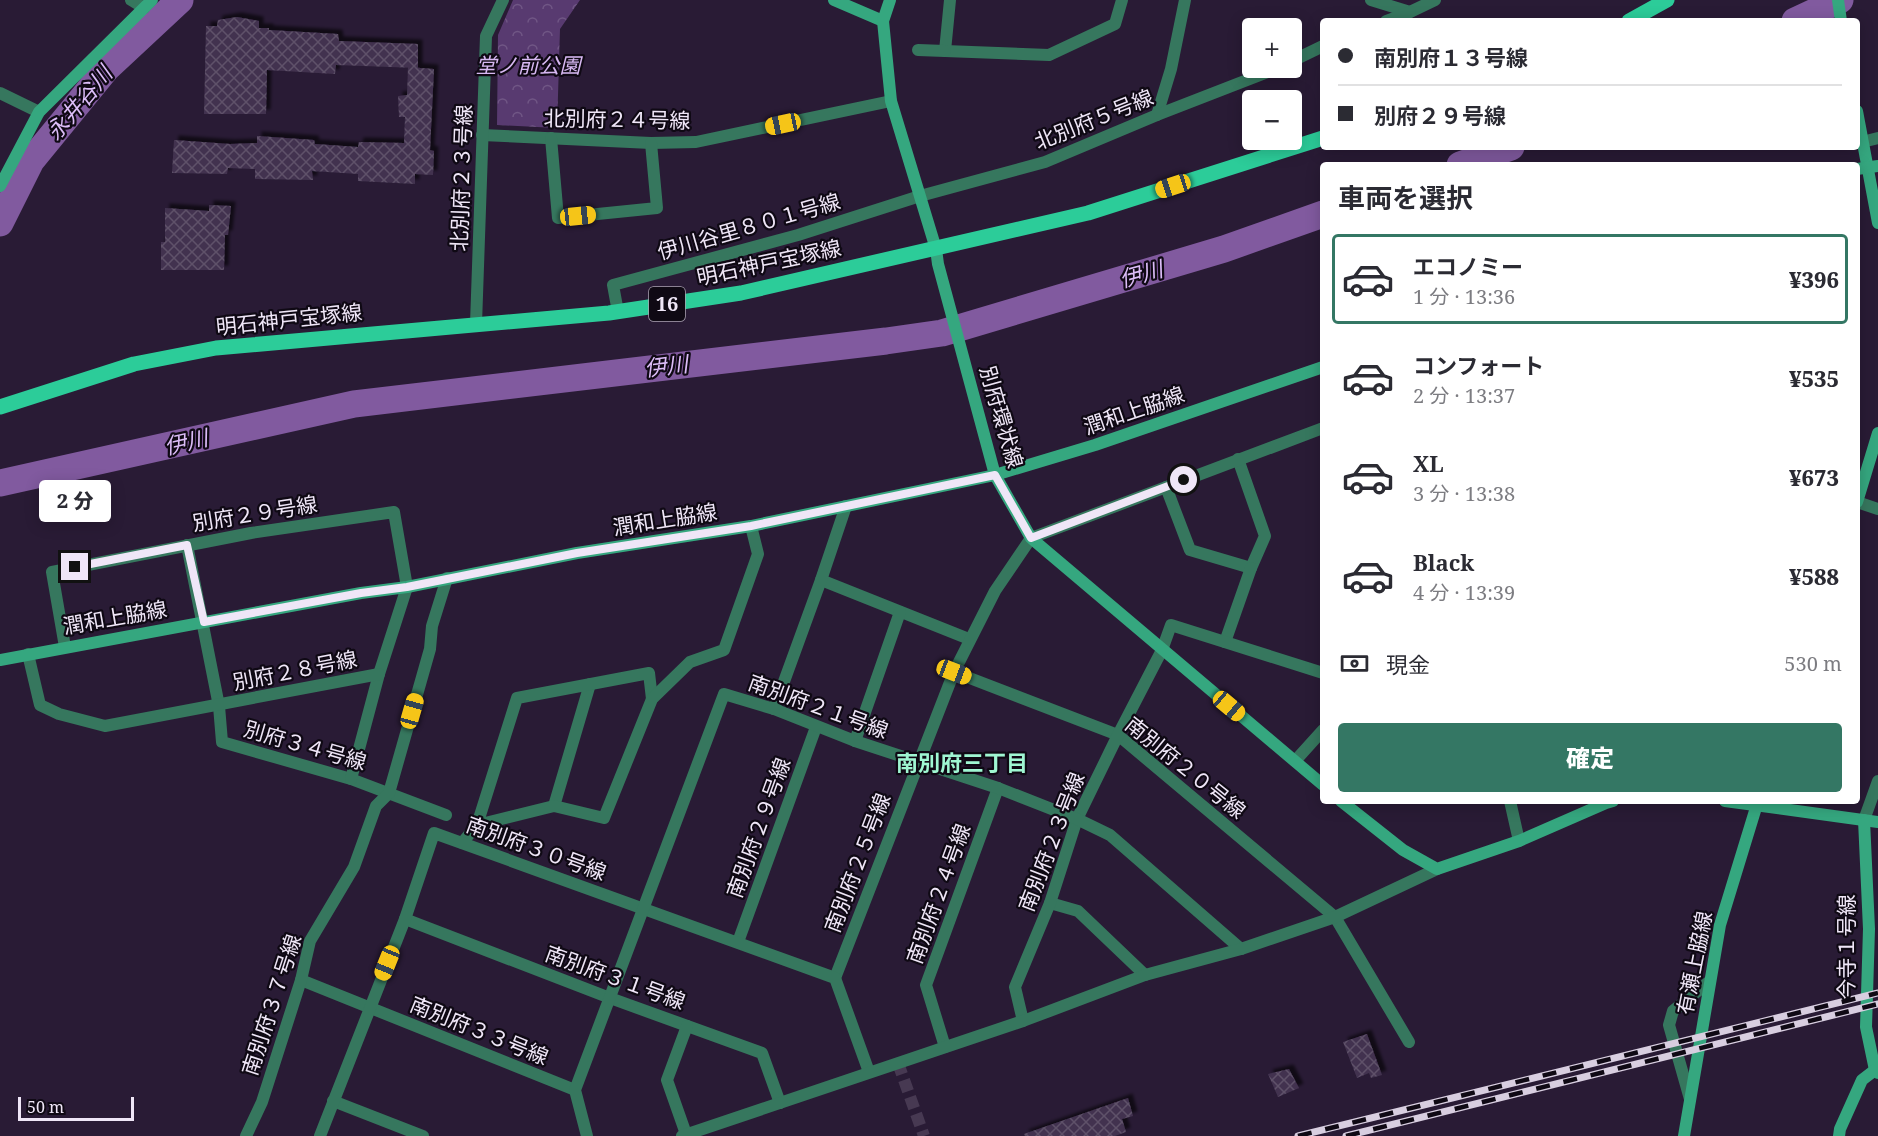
<!DOCTYPE html>
<html lang="ja">
<head>
<meta charset="utf-8">
<style>
  :root { --surface:#fff; --page:#f2f2f3; --text:#2b2b33; --muted:#7c7c81; --line:#e1e1e2; --accent:#347764 }
  body { margin:0; font-family:"Noto Serif","Noto Sans JP",serif; background:var(--page); color:var(--text); height:100vh; display:flex; flex-direction:column; font-size:22px; white-space:nowrap }
  * { box-sizing:border-box; margin:0 }
  p { font-size:20px; color:var(--muted) }
  .icon { flex:none; width:33px; height:33px; fill:none; stroke:currentColor; stroke-width:2; stroke-linecap:round; stroke-linejoin:round }
  .map { position:relative; flex:1; overflow:hidden }
  .drawer { position:absolute; left:1320px; top:162px; width:540px; height:642px; display:flex; flex-direction:column; background:var(--surface); border-radius:6px; box-shadow:0 3px 15px #0003 }
  .drawer>* { flex:none }
  .guide { position:absolute; left:1320px; top:18px; width:540px; height:132px; border-radius:6px; box-shadow:0 3px 15px #0003; display:grid; align-content:center; height:132px; padding:0 18px; background:var(--surface) }
  .fabs { position:absolute; left:1242px; top:18px; display:grid; gap:12px }
  .fabs a { display:grid; place-items:center; width:60px; height:60px; border-radius:6px; background:var(--surface); box-shadow:0 3px 15px #0003; font-size:30px }
  .scale { position:absolute; left:18px; bottom:15px; width:116px; box-sizing:border-box; padding-left:6px; border:3px solid #efe6f7; border-top:0; font-size:16px; line-height:21px; white-space:nowrap; color:#efe6f7; -webkit-text-stroke:4px #0f0914; paint-order:stroke }
  .end { position:absolute; width:27px; height:27px; margin:-14px; border:8px solid #efe6f7; background:#111; box-shadow:0 0 0 3px #111 }
  .from { border-radius:50% }
  .bubble { position:absolute; height:42px; border-radius:6px; background:var(--surface); box-shadow:0 3px 15px #0003; font-size:20px; font-weight:800; line-height:42px; text-align:center }
  .car { position:absolute; width:18px; height:36px; margin:-18px -9px; border-radius:8px; box-shadow:0 0 4px 2px #0007; background:linear-gradient(#f5c518 24%,#345 0 40%,#f5c518 0 76%,#345 0 86%,#f5c518 0) }
  .guide b { display:flex; align-items:center; gap:21px; height:57px; font-size:22px }
  .guide b+b { border-top:2px solid var(--line) }
  .guide i { width:15px; height:15px; background:var(--text) }
  ul { padding:0; list-style:none }
  li { display:flex; align-items:center; gap:18px; height:90px; margin:0 12px 9px; padding:0 6px; border:3px solid transparent; border-radius:6px }
  li div { flex:1 }
  li b { display:block; font-size:22px }
  li em { font-style:normal; font-weight:800 }
  li.on { border-color:var(--accent) }
  li>.icon { width:54px; height:54px; stroke-width:1.5 }
  h2 { padding:0 18px; font-size:27px; line-height:72px }
  .pay { display:flex; align-items:center; gap:15px; height:66px; padding:0 18px; font-size:22px }
  .pay p { margin-inline-start:auto }
  .button { display:flex; gap:12px; margin-top:auto; padding:12px 18px }
  .button a { flex:1; height:69px; border-radius:6px; background:var(--accent); color:#fff; font-size:24px; font-weight:800; line-height:69px; text-align:center }
  .map>svg:first-child { display:block }
  .forest { fill:url(#forest-crowns) }
  .lines { fill:none; stroke-linecap:round; stroke-linejoin:round }
  .river { stroke:#815a9f; stroke-width:27 }
  .building { fill:url(#building-cross-hatch); filter:url(#shadow) }
  .street-tunnel { stroke:#473952; stroke-width:12; stroke-dasharray:12 6; stroke-linecap:butt }
  .street { stroke:#36775e; stroke-width:12 }
  .secondary { stroke:#35a77f; stroke-width:12 }
  .primary { stroke:#2ccc99; stroke-width:15 }
  .rail-casing { stroke:#d8cee0; stroke-width:7 }
  .rail { stroke:#0f0914; stroke-width:4.5; stroke-dasharray:14; stroke-linecap:butt }
  .route { stroke:#efe6f7; stroke-width:8 }
  .labels { text-anchor:middle; stroke-width:4.5; stroke-linejoin:round; paint-order:stroke }
  .shield { fill:#0f0914; stroke:#aca4b3; stroke-width:1.5 }
  .shield-label { font-size:20px; font-weight:bold; fill:#efe6f7 }
  .park-label { font-size:21px; font-style:italic; fill:#d7b8f2; stroke:#0f0914 }
  .street-label { font-size:21px; fill:#efe6f7; stroke:#0f0914 }
  .water-label { font-size:22px; font-style:italic; fill:#dcbdf8; stroke:#0f0914 }
  .neighbourhood-label { font-size:22px; font-weight:bold; fill:#9ff7d2; stroke:#0f0914 }
</style>
</head>
<body>
<div class="map">
<svg width="1878" height="1136" viewBox="0 0 1878 1136">
  <defs>
    <pattern id="forest-crowns" width="20" height="18" patternUnits="userSpaceOnUse" patternTransform="scale(1.5)"><rect width="20" height="18" fill="#583a70"/><path d="M2 6a3 3 0 1 1 6 0M12 15a3 3 0 1 1 6 0" fill="none" stroke="#705685"/></pattern>
    <pattern id="building-cross-hatch" width="8" height="8" patternUnits="userSpaceOnUse" patternTransform="scale(1.5)"><rect width="8" height="8" fill="#42334f"/><path d="M0 0l8 8M0 8l8-8" fill="none" stroke="#5e5169"/></pattern>
    <filter id="shadow"><feDropShadow dx="4.5" dy="-4.5" stdDeviation="1.5" flood-color="#0009"/></filter>
  </defs>
  <rect width="100%" height="100%" fill="#291b35"/>
  <path class="forest" d="M513,0H580L560,29L557,128L497,125L498,35Z"/>
  <g class="lines">
    <g class="river">
      <path d="M1795,21L1840,0"/>
      <path d="M1460,165L1511,147"/>
      <path d="M0,223L31,161L107,68L180,0"/>
      <path d="M0,483L354,404L886,341L942,333L1224,249L1323,214"/>
    </g>
  </g>
  <g class="building">
    <path d="M237,17L259,21V28H269V30L338,34L339,41L418,44V68L336,65L335,74L267,70L266,114H204L206,26H217L218,20Z"/>
    <path d="M408,67L434,69L430,150L434,151L433,175L415,174V184L358,181V174L312,171L313,180L255,179V169L228,168L227,174L172,173L174,140L230,144L257,143V136L314,140L315,144L358,147L359,142L404,143L405,117H399L398,96L407,95Z"/>
    <path d="M209,205L231,206L228,235H225L224,270H161V242H165V208L209,211Z"/>
    <path d="M1367,1034L1382,1075L1371,1078L1369,1073L1357,1078L1343,1042Z"/>
    <path d="M1289,1069L1299,1088L1278,1097L1268,1074Z"/>
    <path d="M1128,1098L1133,1116L1122,1119L1126,1132L1115,1136H1025L1024,1134Z"/>
  </g>
  <g class="lines">
    <path class="street-tunnel" d="M898,1063L924,1136"/>
    <g class="street">
      <path d="M131,0L144,8"/>
      <path d="M950,0L945,51L1049,55L1115,24L1122,0"/>
      <path d="M1371,0L1410,12L1435,0"/>
      <path d="M1386,21L1410,12"/>
      <path d="M918,50L945,51"/>
      <path d="M1292,61L1323,46"/>
      <path d="M0,93L39,112"/>
      <path d="M1157,115L1171,69L1185,0"/>
      <path d="M482,135L651,143L696,142L891,101"/>
      <path d="M551,138L558,218L657,208L651,143"/>
      <path d="M1862,142L1878,138"/>
      <path d="M618,312L613,285L798,235L920,196L1045,162L1157,115L1278,68"/>
      <path d="M476,324L486,36L503,0"/>
      <path d="M1166,487L1190,550L1251,568L1265,536L1238,459"/>
      <path d="M1857,502L1878,509"/>
      <path d="M187,545L219,706L222,742L351,779L446,815"/>
      <path d="M821,580L969,639"/>
      <path d="M1225,642L1251,568"/>
      <path d="M65,647L52,572L251,533L394,512L407,587L379,674L351,779"/>
      <path d="M28,654L40,705L59,714L105,726L379,674"/>
      <path d="M954,672L1118,735L1335,917L1409,1042"/>
      <path d="M774,709L821,580L846,506"/>
      <path d="M855,741L900,612"/>
      <path d="M1295,761L1323,730"/>
      <path d="M1510,801L1519,841"/>
      <path d="M554,806L590,684"/>
      <path d="M1864,820L1878,781"/>
      <path d="M477,825L517,698L649,673L652,699"/>
      <path d="M462,843L477,825L554,806L604,818L652,699L690,662L724,650L758,554L751,526"/>
      <path d="M1050,903L1078,911L1145,975"/>
      <path d="M405,919L610,998L762,1053L780,1103"/>
      <path d="M738,942L816,727"/>
      <path d="M835,978L954,672L995,591L1031,538L1323,428"/>
      <path d="M301,980L575,1090"/>
      <path d="M1023,1021L1015,987L1050,903L1077,819L1118,735L1162,650L1171,625L1323,673"/>
      <path d="M945,1047L926,985L998,788"/>
      <path d="M1690,1099L1669,1025L1673,1011L1710,981"/>
      <path d="M333,1101L423,1136"/>
      <path d="M686,1134L667,1080L687,1026"/>
      <path d="M246,1136L262,1102L301,980L310,941L354,867L376,806L389,793L430,649L432,626L447,578"/>
      <path d="M320,1136L405,919L434,833L835,978L869,1072"/>
      <path d="M587,1136L575,1090L724,694L774,709L855,741L998,788L1077,819L1110,835L1241,949"/>
      <path d="M682,1136L1023,1021L1145,975L1241,949L1335,917L1437,869"/>
    </g>
    <g class="secondary">
      <path d="M834,0L883,21"/>
      <path d="M890,0L883,21L891,101L936,249L938,264L995,475L1031,538L1323,785"/>
      <path d="M1838,0L1841,21"/>
      <path d="M1857,111L1878,223"/>
      <path d="M1857,169L1878,166"/>
      <path d="M0,186L39,112L152,0"/>
      <path d="M1857,502L1878,433"/>
      <path d="M0,660L361,593L407,587L577,553L751,526L995,475L1095,445L1323,367"/>
      <path d="M1341,801L1403,850L1437,869L1519,841L1606,803L1613,801"/>
      <path d="M1725,801L1878,822"/>
      <path d="M1864,820L1869,929L1866,1027L1875,1070L1878,1073"/>
      <path d="M1684,1136L1720,925L1758,801"/>
      <path d="M1839,1136L1840,1129L1862,1080L1875,1070"/>
    </g>
    <g class="primary">
      <path d="M1629,21L1667,0"/>
      <path d="M0,407L134,364L216,348L609,313L741,293L1088,213L1323,138"/>
    </g>
    <defs>
      <g id="rail">
        <path d="M1298,1136L1878,993"/>
        <path d="M1346,1136L1878,1004"/>
      </g>
    </defs>
    <use href="#rail" class="rail-casing"/>
    <use href="#rail" class="rail"/>
  </g>
  <g class="lines">
    <path class="route" d="M75,567L187,545L204,622L361,593L407,587L577,553L751,526L995,475L1031,538L1184,480"/>
  </g>
  <g class="labels">
    <rect class="shield" x="649" y="287" width="36" height="34" rx="4.5"/>
    <g class="shield-label">
      <text x="667" y="311">16</text>
    </g>
    <g class="park-label">
      <text x="528" y="73">堂ノ前公園</text>
    </g>
    <g class="street-label">
      <text transform="translate(617 120) rotate(1)" y="7">北別府２４号線</text>
      <text transform="translate(1094 120) rotate(-22)" y="7">北別府５号線</text>
      <text transform="translate(462 178) rotate(-88)" y="7">北別府２３号線</text>
      <text transform="translate(749 227) rotate(-16)" y="7">伊川谷里８０１号線</text>
      <text transform="translate(769 263) rotate(-12)" y="7">明石神戸宝塚線</text>
      <text transform="translate(289 320) rotate(-6)" y="7">明石神戸宝塚線</text>
      <text transform="translate(1134 411) rotate(-19)" y="7">潤和上脇線</text>
      <text transform="translate(1001 417) rotate(74)" y="7">別府環状線</text>
      <text transform="translate(255 514) rotate(-9)" y="7">別府２９号線</text>
      <text transform="translate(665 520) rotate(-9)" y="7">潤和上脇線</text>
      <text transform="translate(115 618) rotate(-10)" y="7">潤和上脇線</text>
      <text transform="translate(295 671) rotate(-11)" y="7">別府２８号線</text>
      <text transform="translate(818 707) rotate(20)" y="7">南別府２１号線</text>
      <text transform="translate(305 746) rotate(16)" y="7">別府３４号線</text>
      <text transform="translate(1185 768) rotate(39)" y="7">南別府２０号線</text>
      <text transform="translate(759 828) rotate(-70)" y="7">南別府２９号線</text>
      <text transform="translate(1052 842) rotate(-69)" y="7">南別府２３号線</text>
      <text transform="translate(536 849) rotate(20)" y="7">南別府３０号線</text>
      <text transform="translate(858 863) rotate(-69)" y="7">南別府２５号線</text>
      <text transform="translate(939 894) rotate(-70)" y="7">南別府２４号線</text>
      <text transform="translate(1847 947) rotate(-90)" y="7">今寺１号線</text>
      <text transform="translate(1695 963) rotate(-79)" y="7">有瀬上脇線</text>
      <text transform="translate(615 978) rotate(20)" y="7">南別府３１号線</text>
      <text transform="translate(272 1005) rotate(-72)" y="7">南別府３７号線</text>
      <text transform="translate(479 1031) rotate(22)" y="7">南別府３３号線</text>
    </g>
    <g class="water-label">
      <text transform="translate(79 103) rotate(-50)" y="8">永井谷川</text>
      <text transform="translate(1141 274) rotate(-16)" y="8">伊川</text>
      <text transform="translate(666 366) rotate(-7)" y="8">伊川</text>
      <text transform="translate(186 442) rotate(-13)" y="8">伊川</text>
    </g>
    <g class="neighbourhood-label">
      <text x="962" y="771">南別府三丁目</text>
    </g>
  </g>
</svg>
<div class="fabs">
<a>+</a>
<a>−</a>
</div>
<div class="scale">50 m</div>
<i class="end from" style="left:1184px;top:480px"></i>
<i class="end" style="left:75px;top:567px"></i>
<div class="bubble" style="left:39px;top:480px;width:72px">2 分</div>
<i class="car" style="left:783px;top:124px;rotate:258deg"></i>
<i class="car" style="left:1173px;top:186px;rotate:252deg"></i>
<i class="car" style="left:578px;top:216px;rotate:84deg"></i>
<i class="car" style="left:954px;top:672px;rotate:111deg"></i>
<i class="car" style="left:1229px;top:706px;rotate:130deg"></i>
<i class="car" style="left:412px;top:711px;rotate:16deg"></i>
<i class="car" style="left:387px;top:963px;rotate:202deg"></i>
<div class="guide">
<b><i class="from"></i>南別府１３号線</b>
<b><i></i>別府２９号線</b>
</div>
<section class="drawer">
<h2>車両を選択</h2>
<ul>
<li class="on"><svg class="icon" aria-label="car" viewBox="0 0 24 24"><path d="M5 17H2v-5l4-1 3-4h7l3 4 3 1v5h-3M9 17h6M6 11h13"/><circle cx="7" cy="17" r="2"/><circle cx="17" cy="17" r="2"/></svg><div><b>エコノミー</b><p>1 分 · 13:36</p></div><em>¥396</em></li>
<li><svg class="icon" aria-label="car" viewBox="0 0 24 24"><path d="M5 17H2v-5l4-1 3-4h7l3 4 3 1v5h-3M9 17h6M6 11h13"/><circle cx="7" cy="17" r="2"/><circle cx="17" cy="17" r="2"/></svg><div><b>コンフォート</b><p>2 分 · 13:37</p></div><em>¥535</em></li>
<li><svg class="icon" aria-label="car" viewBox="0 0 24 24"><path d="M5 17H2v-5l4-1 3-4h7l3 4 3 1v5h-3M9 17h6M6 11h13"/><circle cx="7" cy="17" r="2"/><circle cx="17" cy="17" r="2"/></svg><div><b>XL</b><p>3 分 · 13:38</p></div><em>¥673</em></li>
<li><svg class="icon" aria-label="car" viewBox="0 0 24 24"><path d="M5 17H2v-5l4-1 3-4h7l3 4 3 1v5h-3M9 17h6M6 11h13"/><circle cx="7" cy="17" r="2"/><circle cx="17" cy="17" r="2"/></svg><div><b>Black</b><p>4 分 · 13:39</p></div><em>¥588</em></li>
</ul>
<div class="pay"><svg class="icon" aria-label="cash" viewBox="0 0 24 24"><path d="M3 7h18v10H3z"/><circle cx="12" cy="12" r="2"/></svg>現金<p>530 m</p></div>
<div class="button"><a>確定</a></div>
</section>
</div>
</body>
</html>
